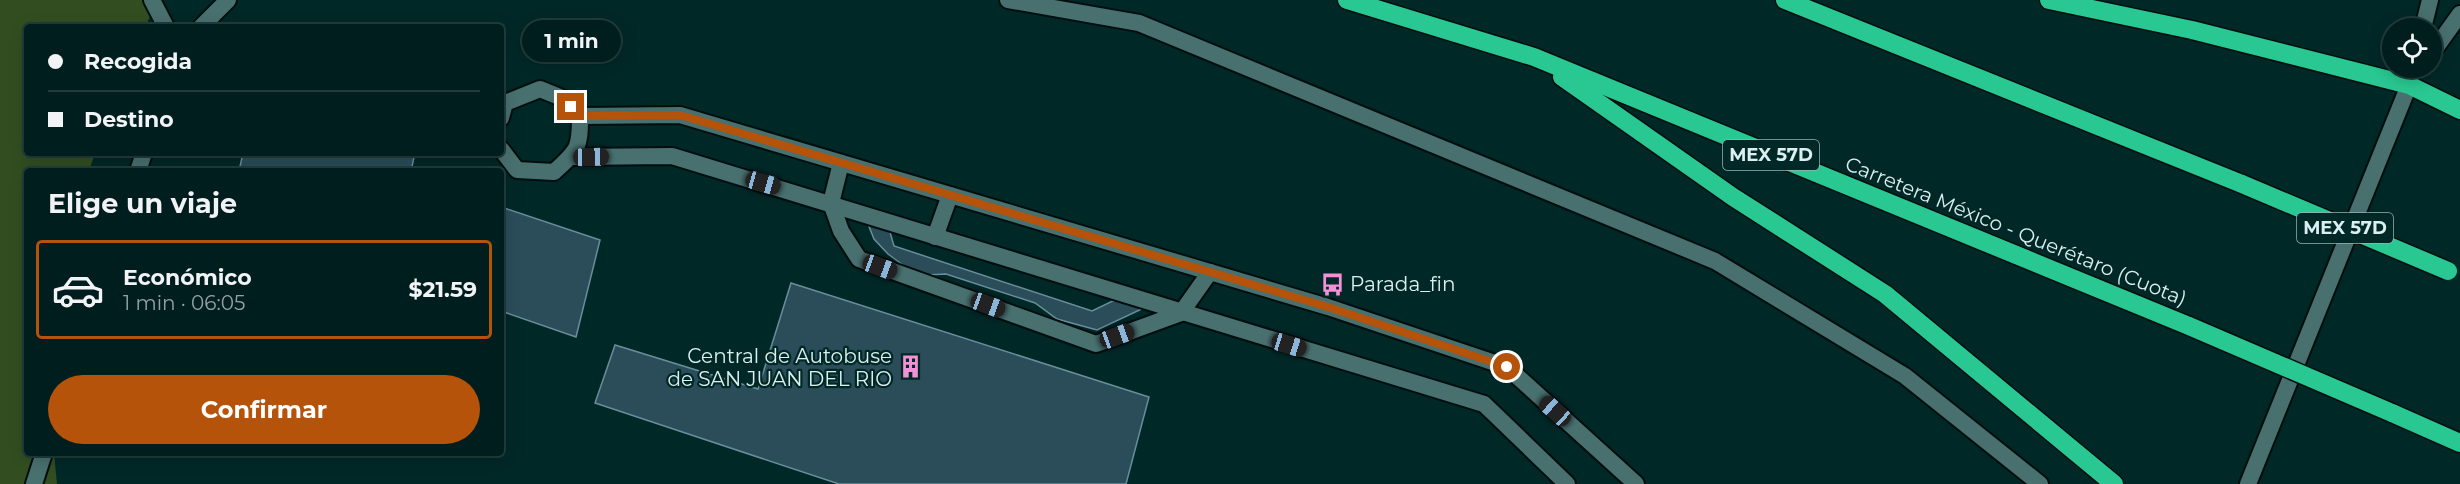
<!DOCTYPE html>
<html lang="es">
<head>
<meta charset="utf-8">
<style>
  :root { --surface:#001e1d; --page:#0e2b2a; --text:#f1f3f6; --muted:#95a2a4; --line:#223c3b; --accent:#b45309 }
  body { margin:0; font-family:Montserrat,sans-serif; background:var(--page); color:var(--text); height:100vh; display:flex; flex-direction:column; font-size:22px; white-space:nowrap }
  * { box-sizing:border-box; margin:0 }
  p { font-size:20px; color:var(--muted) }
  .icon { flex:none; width:33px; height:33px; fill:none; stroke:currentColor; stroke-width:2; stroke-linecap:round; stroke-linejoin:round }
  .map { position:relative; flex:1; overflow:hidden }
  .side { position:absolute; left:24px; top:168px; width:480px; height:288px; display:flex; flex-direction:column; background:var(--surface); border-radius:6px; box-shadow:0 3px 15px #0003,0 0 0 2px var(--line) }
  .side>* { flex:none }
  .banner { position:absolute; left:24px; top:24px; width:480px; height:132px; border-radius:6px; box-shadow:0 3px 15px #0003,0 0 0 2px var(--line); display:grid; align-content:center; height:132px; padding:0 24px; background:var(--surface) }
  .fabs { position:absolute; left:2382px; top:18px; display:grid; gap:12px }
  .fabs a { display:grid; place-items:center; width:60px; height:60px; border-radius:50%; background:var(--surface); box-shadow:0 3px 15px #0003,0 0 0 2px var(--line); font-size:30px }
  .end { position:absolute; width:27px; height:27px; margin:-14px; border:8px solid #b45309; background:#fff; box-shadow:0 0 0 3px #fff }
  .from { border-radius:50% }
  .bubble { position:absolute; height:42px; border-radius:21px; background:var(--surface); box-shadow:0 3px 15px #0003,0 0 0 2px var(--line); font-size:20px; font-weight:700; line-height:42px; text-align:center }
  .car { position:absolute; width:18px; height:36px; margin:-18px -9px; border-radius:8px; box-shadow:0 0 4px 2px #0007; background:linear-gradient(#222 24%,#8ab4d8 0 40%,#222 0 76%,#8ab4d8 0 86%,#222 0) }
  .banner b { display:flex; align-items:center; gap:21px; height:57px; font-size:22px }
  .banner b+b { border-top:2px solid var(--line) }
  .banner i { width:15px; height:15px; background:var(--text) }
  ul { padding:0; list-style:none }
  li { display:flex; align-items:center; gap:18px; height:99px; margin:0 12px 9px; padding:0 12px; border:3px solid transparent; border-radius:6px }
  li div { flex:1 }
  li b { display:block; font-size:22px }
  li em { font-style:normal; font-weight:700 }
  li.selected { border-color:var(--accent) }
  li>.icon { width:54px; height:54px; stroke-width:1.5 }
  h2 { padding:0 24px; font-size:27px; line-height:72px }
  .primary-button { display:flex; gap:12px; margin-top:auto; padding:12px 24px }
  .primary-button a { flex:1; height:69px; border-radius:36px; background:var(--accent); color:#fff; font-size:24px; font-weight:700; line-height:69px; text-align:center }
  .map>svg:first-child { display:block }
  .forest { fill:#324e21 }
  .building { fill:#2a4d59; stroke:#698e9b; stroke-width:1.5 }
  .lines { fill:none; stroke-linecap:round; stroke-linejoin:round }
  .service-casing { stroke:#000e0e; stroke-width:20 }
  .minor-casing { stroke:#000e0e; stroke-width:20 }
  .tertiary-casing { stroke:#000e0e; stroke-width:20 }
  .motorway-casing { stroke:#000e0e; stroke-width:21 }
  .service { stroke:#48706f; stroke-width:16 }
  .minor { stroke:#48706f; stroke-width:16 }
  .tertiary { stroke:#48706f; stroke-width:16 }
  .motorway { stroke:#29c791; stroke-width:18 }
  .motorway-bridge-casing { stroke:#000e0e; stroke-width:21; stroke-linecap:butt }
  .motorway-bridge { stroke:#29c791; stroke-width:18 }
  .route { stroke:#b45309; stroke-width:8 }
  .labels { text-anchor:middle; stroke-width:4.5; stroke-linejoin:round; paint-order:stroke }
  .shield { fill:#002827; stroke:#99b3b2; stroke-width:1.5 }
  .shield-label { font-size:18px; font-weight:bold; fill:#daefee }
  .street-label { font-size:20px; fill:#daefee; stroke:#002827 }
  .poi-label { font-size:20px; fill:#daefee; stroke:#002827; text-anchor:start }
</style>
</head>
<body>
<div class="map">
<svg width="2460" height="484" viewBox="0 0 2460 484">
  <rect width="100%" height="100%" fill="#002827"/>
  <path class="forest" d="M0,0H158L145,27H27V153H95L89,171H27V453H54L57,484H0Z"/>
  <g class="building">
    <path d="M243,153H415L411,171H239Z"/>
    <path d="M501,207L600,240L576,337L501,311Z"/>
    <path d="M864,214L887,222L894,246L1092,311L1123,296L1146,307L1097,330L1057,319L1035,303L946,274L926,275L907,268L888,254L874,239Z"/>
    <path d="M791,283L1149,397L1126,484H839L595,403L615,345L758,389Z"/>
  </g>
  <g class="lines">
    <defs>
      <g id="service">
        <path d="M580,116L680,115L1328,307L1507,367L1636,484"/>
        <path d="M501,118L505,103L540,89L562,98L580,116C580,149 578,150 554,172L517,170L501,149"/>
        <path d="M571,157L672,156L1484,404L1567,484"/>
        <path d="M841,163L831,203L841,231L859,259L1096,344L1181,313L1210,272"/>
        <path d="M935,237L950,195"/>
      </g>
      <g id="minor">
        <path d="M152,0L166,27"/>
        <path d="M1008,0L1139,23L1715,261L1905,376L2040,484"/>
        <path d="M201,27L228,0"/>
        <path d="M138,171L144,153"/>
        <path d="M34,484L44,453"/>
      </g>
      <g id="tertiary">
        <path d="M2423,28L2430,0"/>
        <path d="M2432,53L2460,14"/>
        <path d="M2248,484L2409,85L2413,68"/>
      </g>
      <g id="motorway">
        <path d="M1347,0L1534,57L2189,326"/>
        <path d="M1785,0L2242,184"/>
        <path d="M2049,0L2192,30L2409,85L2460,110"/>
        <path d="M1562,77L1733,197L1885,294L2114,484"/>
        <path d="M2392,413L2460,443"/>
      </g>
    </defs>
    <use href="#service" class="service-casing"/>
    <use href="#minor" class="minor-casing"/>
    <use href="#tertiary" class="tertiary-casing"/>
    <use href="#motorway" class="motorway-casing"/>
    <use href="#service" class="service"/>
    <use href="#minor" class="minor"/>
    <use href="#tertiary" class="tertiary"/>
    <use href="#motorway" class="motorway"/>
    <defs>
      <g id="motorway-bridge">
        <path d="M2242,184L2448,271"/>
        <path d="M2189,326L2392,413"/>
      </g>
    </defs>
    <use href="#motorway-bridge" class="motorway-bridge-casing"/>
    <use href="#motorway-bridge" class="motorway-bridge"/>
  </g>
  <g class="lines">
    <path class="route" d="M571,107L580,116L680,115L1328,307L1507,367"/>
  </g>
  <defs>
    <symbol id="bus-bare" viewBox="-9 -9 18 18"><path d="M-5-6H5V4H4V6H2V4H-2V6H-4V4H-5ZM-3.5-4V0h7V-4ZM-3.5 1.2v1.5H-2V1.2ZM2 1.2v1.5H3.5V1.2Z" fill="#f291d6" stroke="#002827" stroke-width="2.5" paint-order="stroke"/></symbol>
    <symbol id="building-bare" viewBox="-9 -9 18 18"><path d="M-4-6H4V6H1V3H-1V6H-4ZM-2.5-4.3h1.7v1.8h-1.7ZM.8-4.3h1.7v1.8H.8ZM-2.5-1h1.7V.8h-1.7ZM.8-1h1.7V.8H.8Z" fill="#f291d6" stroke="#002827" stroke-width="2.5" paint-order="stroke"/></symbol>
  </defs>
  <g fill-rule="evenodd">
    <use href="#bus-bare" x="1316" y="268" width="33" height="33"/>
    <use href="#building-bare" x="894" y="350" width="33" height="33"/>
  </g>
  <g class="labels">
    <g class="shield">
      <rect x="1723" y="140" width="96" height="30" rx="4.5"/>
      <rect x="2297" y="213" width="96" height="30" rx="4.5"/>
    </g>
    <g class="shield-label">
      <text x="1771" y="161">MEX 57D</text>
      <text x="2345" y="234">MEX 57D</text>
    </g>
    <g class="street-label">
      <text transform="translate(2016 231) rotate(22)" y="7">Carretera México - Querétaro (Cuota)</text>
    </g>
    <g class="poi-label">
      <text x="1350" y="291">Parada_fin</text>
      <text x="892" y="363" text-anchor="end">Central de Autobuse<tspan x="892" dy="23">de SAN JUAN DEL RIO</tspan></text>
    </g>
  </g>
</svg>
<div class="fabs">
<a><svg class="icon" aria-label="locate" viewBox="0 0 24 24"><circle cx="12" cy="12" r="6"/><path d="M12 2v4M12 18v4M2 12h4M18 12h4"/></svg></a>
</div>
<i class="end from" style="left:1507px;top:367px"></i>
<i class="end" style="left:571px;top:107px"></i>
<div class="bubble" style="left:522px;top:20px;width:99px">1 min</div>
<i class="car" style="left:591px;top:157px;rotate:89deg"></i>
<i class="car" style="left:763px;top:183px;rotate:106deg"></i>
<i class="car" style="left:880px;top:267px;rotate:110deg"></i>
<i class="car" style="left:988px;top:305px;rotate:110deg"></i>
<i class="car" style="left:1117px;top:336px;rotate:70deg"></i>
<i class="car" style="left:1289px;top:345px;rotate:107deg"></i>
<i class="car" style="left:1555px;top:411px;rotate:312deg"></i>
<div class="banner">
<b><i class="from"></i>Recogida</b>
<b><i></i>Destino</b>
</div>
<section class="side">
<h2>Elige un viaje</h2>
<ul>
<li class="selected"><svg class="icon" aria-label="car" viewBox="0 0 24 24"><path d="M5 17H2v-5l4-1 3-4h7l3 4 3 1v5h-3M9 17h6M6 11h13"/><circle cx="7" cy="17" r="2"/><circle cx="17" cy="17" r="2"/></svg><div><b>Económico</b><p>1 min · 06:05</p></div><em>$21.59</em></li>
</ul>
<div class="primary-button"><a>Confirmar</a></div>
</section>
</div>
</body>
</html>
